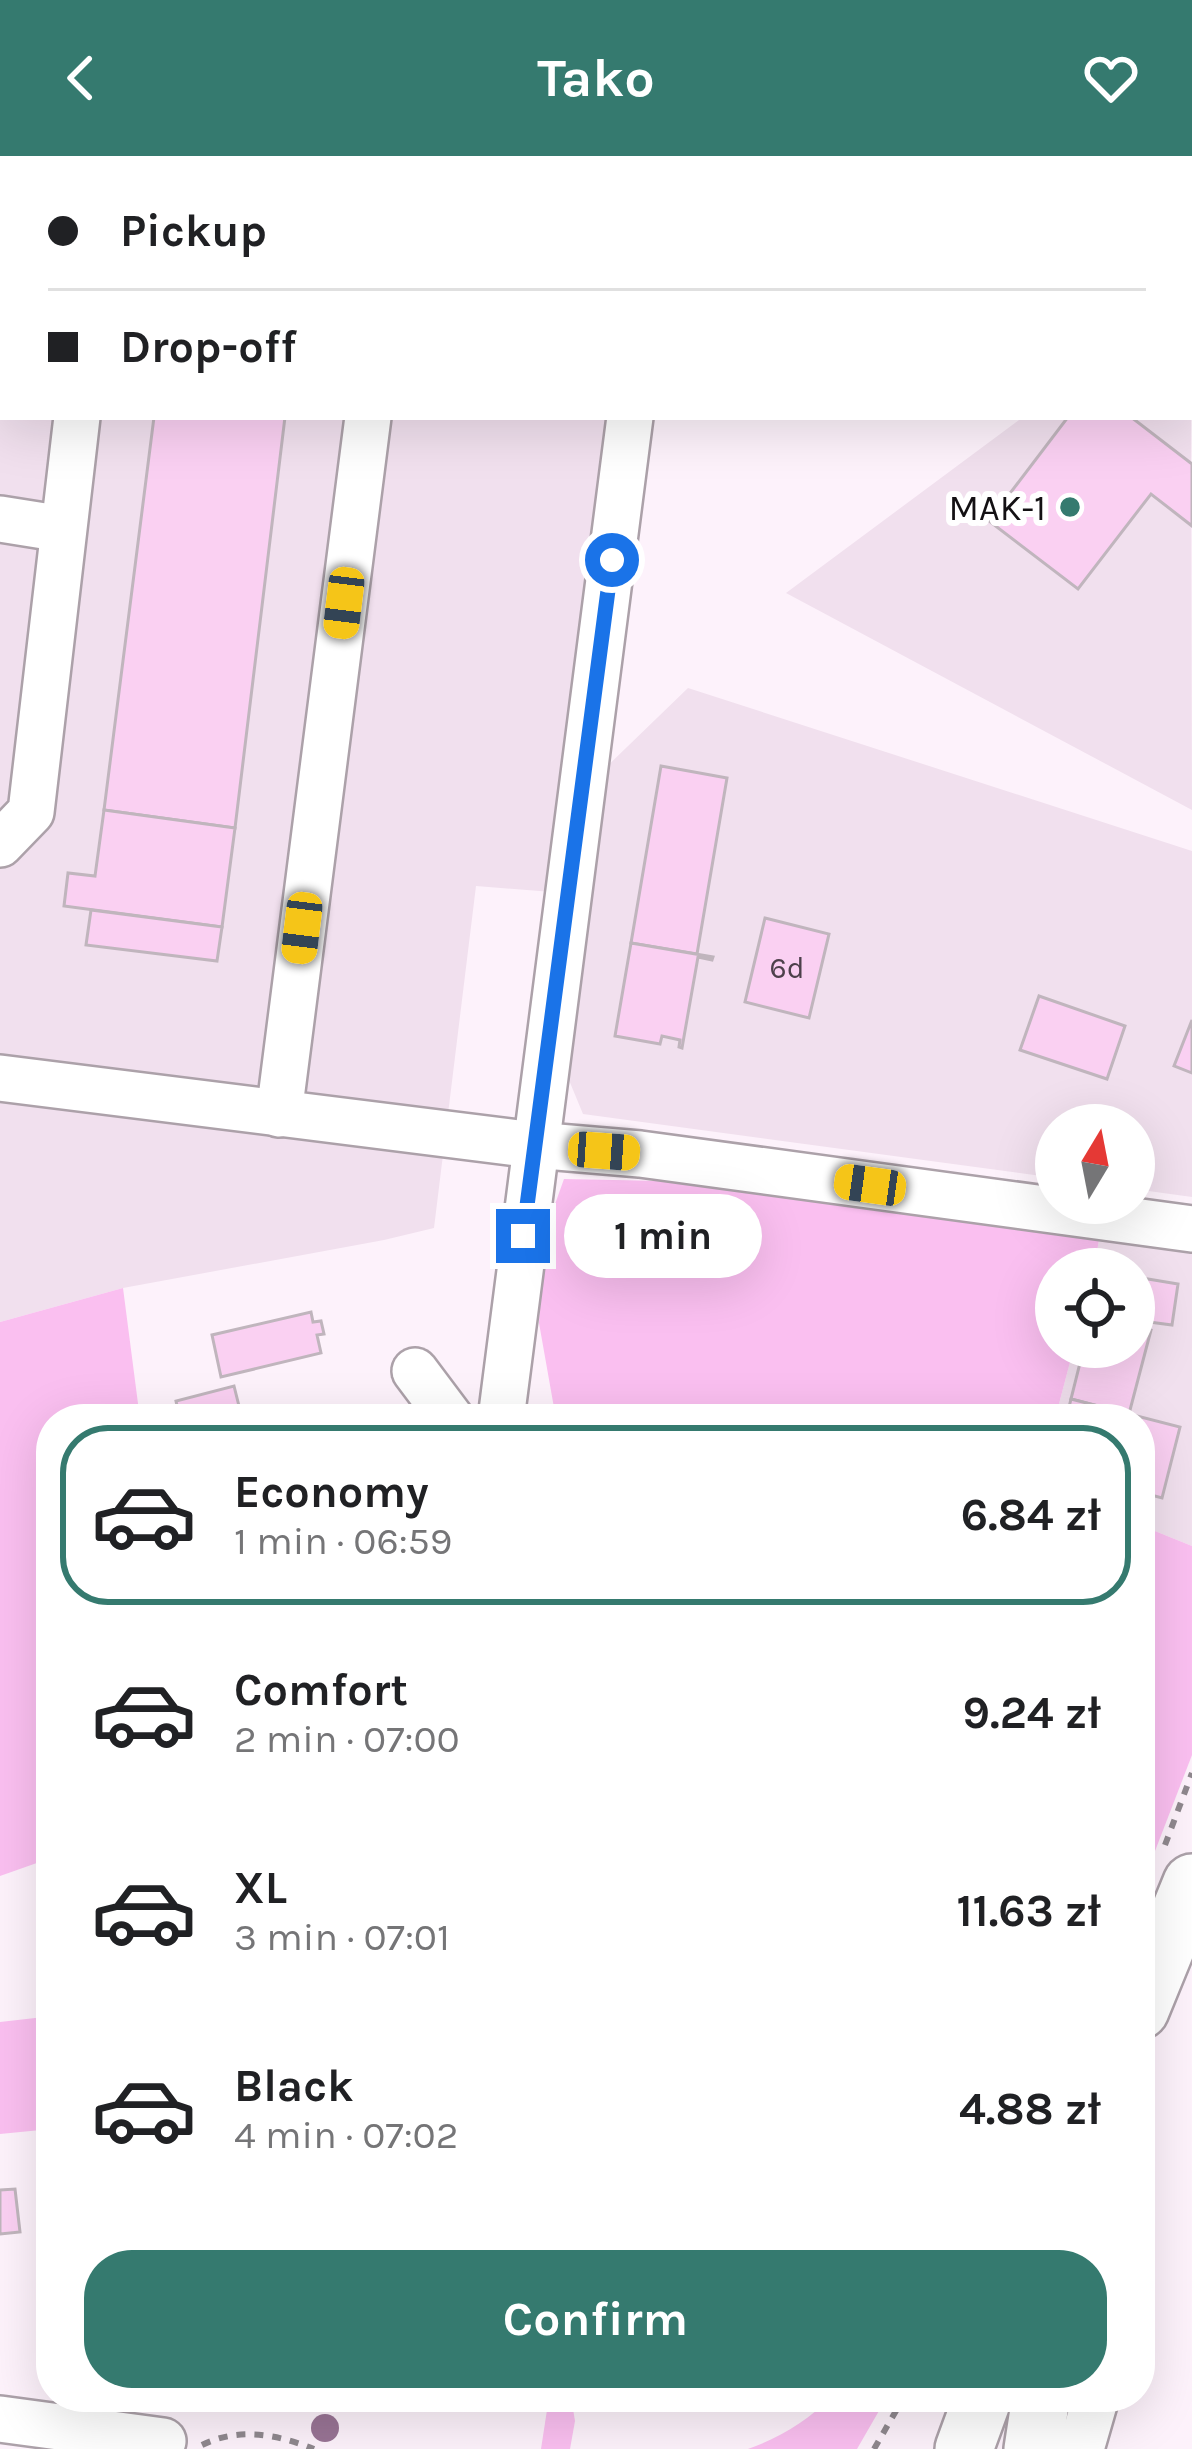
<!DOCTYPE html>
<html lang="en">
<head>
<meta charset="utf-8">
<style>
  :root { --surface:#fff; --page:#f2f2f2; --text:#202124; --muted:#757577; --line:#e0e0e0; --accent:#357a6f }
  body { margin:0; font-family:Karla,sans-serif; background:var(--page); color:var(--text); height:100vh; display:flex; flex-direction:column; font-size:45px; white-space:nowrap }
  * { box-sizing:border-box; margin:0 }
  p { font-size:39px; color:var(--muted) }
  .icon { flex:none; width:66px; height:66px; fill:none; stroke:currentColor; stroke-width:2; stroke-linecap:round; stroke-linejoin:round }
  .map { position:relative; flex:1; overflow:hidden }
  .side { position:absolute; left:36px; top:1248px; width:1119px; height:1008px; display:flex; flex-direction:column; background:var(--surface); border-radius:48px; box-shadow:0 12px 48px #0002 }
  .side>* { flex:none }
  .banner { position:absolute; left:0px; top:0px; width:1194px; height:264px; box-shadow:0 12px 48px #0002; display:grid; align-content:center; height:264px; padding:0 48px; background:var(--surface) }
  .needle { width:78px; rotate:10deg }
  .tools { position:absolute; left:1035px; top:948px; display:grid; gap:24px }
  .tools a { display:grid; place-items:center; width:120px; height:120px; border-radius:50%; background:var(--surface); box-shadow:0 12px 48px #0002; font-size:60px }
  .end { position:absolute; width:54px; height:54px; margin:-27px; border:15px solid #1a73e8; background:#fff; box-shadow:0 0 0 6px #fff }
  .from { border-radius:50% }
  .bubble { position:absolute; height:84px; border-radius:42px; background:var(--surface); box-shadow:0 12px 48px #0002; font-size:39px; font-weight:700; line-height:84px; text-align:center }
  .car { position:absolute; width:36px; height:72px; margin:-36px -18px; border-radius:15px; box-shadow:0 0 9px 3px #0007; background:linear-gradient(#f5c518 24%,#345 0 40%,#f5c518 0 76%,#345 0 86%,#f5c518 0) }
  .banner b { display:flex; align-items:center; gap:42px; height:114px; font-size:45px }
  .banner b+b { border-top:3px solid var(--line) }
  .banner i { width:30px; height:30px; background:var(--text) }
  ul { padding:21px 0 0; list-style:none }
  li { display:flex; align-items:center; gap:36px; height:180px; margin:0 24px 18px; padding:0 24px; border:6px solid transparent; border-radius:48px }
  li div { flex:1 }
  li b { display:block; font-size:45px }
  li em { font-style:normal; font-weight:700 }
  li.on { border-color:var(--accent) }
  li>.icon { width:108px; height:108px; stroke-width:1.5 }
  .cta { display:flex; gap:24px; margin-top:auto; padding:24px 48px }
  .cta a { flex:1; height:138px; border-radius:48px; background:var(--accent); color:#fff; font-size:48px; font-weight:700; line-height:138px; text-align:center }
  header { display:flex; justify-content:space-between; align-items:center; height:156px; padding:0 48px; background:var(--accent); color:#fff; font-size:54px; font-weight:700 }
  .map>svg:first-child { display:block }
  .built { fill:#f1e0ee }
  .green { fill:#fabff0 }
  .building { fill:#fad0f2; stroke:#c0b5bd; stroke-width:3 }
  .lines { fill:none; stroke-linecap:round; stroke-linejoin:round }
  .minor-casing { stroke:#aca1a9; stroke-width:50 }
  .major-casing { stroke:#aca1a9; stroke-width:62 }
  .path { stroke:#8f888e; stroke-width:6; stroke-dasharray:9 9; stroke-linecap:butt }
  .minor { stroke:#fff; stroke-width:45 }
  .major { stroke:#fff; stroke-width:57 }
  .tree { fill:#997495 }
  .route { stroke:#1a73e8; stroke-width:15 }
  .poi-dot { fill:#357a6f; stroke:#fff; stroke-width:4.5 }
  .labels { text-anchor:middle; stroke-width:12; stroke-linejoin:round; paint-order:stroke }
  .number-label { font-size:30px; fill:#4d404b }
  .poi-label { font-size:36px; fill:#131013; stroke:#fff; text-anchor:end }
</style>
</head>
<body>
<header><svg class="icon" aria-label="back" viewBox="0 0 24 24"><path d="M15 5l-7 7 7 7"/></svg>Tako<svg class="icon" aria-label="heart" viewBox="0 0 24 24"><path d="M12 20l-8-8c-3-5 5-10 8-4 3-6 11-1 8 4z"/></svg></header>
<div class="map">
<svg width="1192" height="2293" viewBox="0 0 1192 2293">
  <rect width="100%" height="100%" fill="#fdf2fb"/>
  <g class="built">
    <path d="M0,20L3,21V261H614L552,736L476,730L434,1072L384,1084L123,1132L0,1166Z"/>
    <path d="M1191,240L1192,654L786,437L1023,261H1191Z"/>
    <path d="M688,532L1192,695V1041L1134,1033V969H1056V1022L583,958L559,900L597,620Z"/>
    <path d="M1100,1078L1192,1090V1390L1140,1369V1263H1055L1074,1191H1134V1113H1094Z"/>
  </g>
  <g class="green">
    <path d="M564,1023L662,1025L1100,1078L1094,1113H1056V1191H1074L1055,1263H556L539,1167L544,1079Z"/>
    <path d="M123,1132L140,1263H51V1702L0,1720V1166Z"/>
    <path d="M1140,1369L1192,1390V1599L1140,1734Z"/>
    <path d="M44,1861L51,1906V1973L0,1978V1866Z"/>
    <path d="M549,2241H571L575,2265L570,2293H541Z"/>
    <path d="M830,2241H887L857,2293H748C777,2283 810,2264 830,2241Z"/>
  </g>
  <g class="building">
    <path d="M154,261H285L235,672L104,654Z"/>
    <path d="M1068,261H1131L1192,308V370L1151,338L1078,433L989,365Z"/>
    <path d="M661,610L727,622L697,798L631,787Z"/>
    <path d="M104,654L235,672L222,771L64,750L68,717L95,720Z"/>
    <path d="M91,754L222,771L217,805L86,789Z"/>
    <path d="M765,762L829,778L809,862L745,846Z"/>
    <path d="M631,787L713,801L712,804L698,801L682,892L679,891L680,884L662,880L660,888L615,880Z"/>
    <path d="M1039,840L1125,870L1107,923L1020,894Z"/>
    <path d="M1192,864V917L1174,910Z"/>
    <path d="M1136,1121L1178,1128L1172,1169L1134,1164Z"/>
    <path d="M311,1156L313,1166L321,1165L324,1178L317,1179L321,1197L221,1221L212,1179Z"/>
    <path d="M1134,1170L1151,1174L1129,1258L1071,1243L1084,1191H1134Z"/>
    <path d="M234,1230L240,1254L215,1263H180L176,1245Z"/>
    <path d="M1071,1243L1180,1271L1162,1342L1140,1336V1263H1066Z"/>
    <path d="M15,2033L20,2076L0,2078V2034Z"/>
  </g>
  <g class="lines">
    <defs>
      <g id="minor">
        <path d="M43,0L68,3"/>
        <path d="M1159,0L1163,3"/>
        <path d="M1191,26L1192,27"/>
        <path d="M0,72H3"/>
        <path d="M0,363L63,373"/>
        <path d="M0,688L31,656L77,261"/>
        <path d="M0,922L534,989L640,998L1192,1073"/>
        <path d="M279,958L368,261"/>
        <path d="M415,1215L451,1263"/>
        <path d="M501,1263L630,261"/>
        <path d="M0,2263L163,2285"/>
        <path d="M1081,2293L1096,2241"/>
      </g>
      <g id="major">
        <path d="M1140,1854L1192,1727"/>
        <path d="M964,2293L983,2241"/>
        <path d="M1033,2293L1041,2241"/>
      </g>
    </defs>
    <use href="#minor" class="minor-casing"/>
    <use href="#major" class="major-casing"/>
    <g class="path">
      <path d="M1165,1689L1192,1617"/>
      <path d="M202,2289C239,2271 276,2278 314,2293"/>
      <path d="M874,2293L904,2241"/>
    </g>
    <use href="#minor" class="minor"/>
    <use href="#major" class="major"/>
  </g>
  <circle class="tree" cx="325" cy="2272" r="14"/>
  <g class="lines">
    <path class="route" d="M523,1080L612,404"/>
  </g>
  <circle class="poi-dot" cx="1070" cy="351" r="12"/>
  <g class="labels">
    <g class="number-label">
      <text x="787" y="822">6d</text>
    </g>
    <g class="poi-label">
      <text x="1046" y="364">MAK-1</text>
    </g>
  </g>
</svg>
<div class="tools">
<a><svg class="needle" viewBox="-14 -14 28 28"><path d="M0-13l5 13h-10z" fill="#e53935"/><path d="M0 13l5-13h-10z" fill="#757577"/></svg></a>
<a><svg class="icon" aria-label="locate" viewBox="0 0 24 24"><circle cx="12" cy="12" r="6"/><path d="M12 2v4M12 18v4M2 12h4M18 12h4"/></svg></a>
</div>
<i class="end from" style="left:612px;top:404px"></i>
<i class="end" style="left:523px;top:1080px"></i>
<div class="bubble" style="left:564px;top:1038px;width:198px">1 min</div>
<i class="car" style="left:344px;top:447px;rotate:187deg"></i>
<i class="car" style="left:302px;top:772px;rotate:187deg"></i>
<i class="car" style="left:604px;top:995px;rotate:94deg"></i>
<i class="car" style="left:870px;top:1029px;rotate:278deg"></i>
<div class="banner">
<b><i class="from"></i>Pickup</b>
<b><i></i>Drop-off</b>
</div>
<section class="side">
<ul>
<li class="on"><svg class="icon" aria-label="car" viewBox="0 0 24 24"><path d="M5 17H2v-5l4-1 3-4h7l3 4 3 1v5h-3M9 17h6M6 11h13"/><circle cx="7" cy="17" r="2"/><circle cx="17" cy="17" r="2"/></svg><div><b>Economy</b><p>1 min · 06:59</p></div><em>6.84 zł</em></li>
<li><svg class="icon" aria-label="car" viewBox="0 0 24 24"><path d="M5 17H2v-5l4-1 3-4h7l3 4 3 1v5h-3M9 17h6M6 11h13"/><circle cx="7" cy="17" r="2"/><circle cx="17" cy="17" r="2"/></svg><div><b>Comfort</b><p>2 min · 07:00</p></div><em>9.24 zł</em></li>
<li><svg class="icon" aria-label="car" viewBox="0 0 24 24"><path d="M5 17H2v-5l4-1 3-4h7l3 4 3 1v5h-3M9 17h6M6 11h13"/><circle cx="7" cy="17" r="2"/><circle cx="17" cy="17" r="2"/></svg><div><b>XL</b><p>3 min · 07:01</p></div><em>11.63 zł</em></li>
<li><svg class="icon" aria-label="car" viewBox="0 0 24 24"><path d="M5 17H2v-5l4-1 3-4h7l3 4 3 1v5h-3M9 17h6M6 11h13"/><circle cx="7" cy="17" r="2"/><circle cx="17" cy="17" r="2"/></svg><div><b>Black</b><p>4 min · 07:02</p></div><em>4.88 zł</em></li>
</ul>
<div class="cta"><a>Confirm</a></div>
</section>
</div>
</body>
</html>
